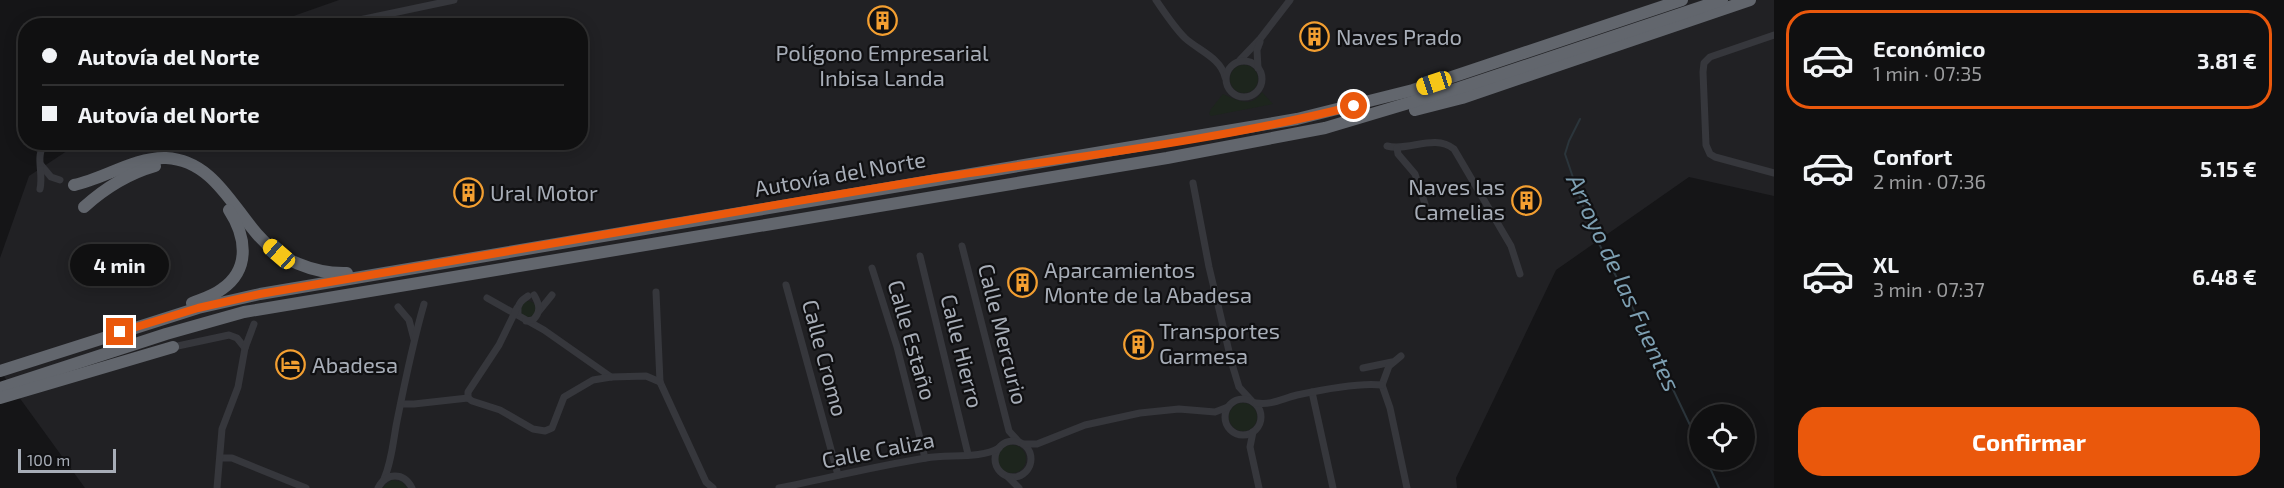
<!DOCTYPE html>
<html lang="es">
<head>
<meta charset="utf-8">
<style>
  :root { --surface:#101011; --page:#1e1e1f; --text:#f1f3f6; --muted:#9c9d9f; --line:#303031; --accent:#ea580c }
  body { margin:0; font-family:"Exo 2",sans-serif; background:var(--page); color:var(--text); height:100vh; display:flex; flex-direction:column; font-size:22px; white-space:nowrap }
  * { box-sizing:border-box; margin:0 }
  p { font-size:20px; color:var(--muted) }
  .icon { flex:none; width:33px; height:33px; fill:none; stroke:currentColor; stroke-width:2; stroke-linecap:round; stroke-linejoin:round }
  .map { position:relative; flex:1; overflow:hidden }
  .sheet { display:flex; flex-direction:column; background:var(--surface); width:510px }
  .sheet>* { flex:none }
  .banner { position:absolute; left:18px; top:18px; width:570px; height:132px; border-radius:24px; box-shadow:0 3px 15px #0003,0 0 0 2px var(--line); display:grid; align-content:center; height:132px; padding:0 24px; background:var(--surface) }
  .fabs { position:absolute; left:1689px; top:404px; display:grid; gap:12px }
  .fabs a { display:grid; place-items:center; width:66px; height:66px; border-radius:50%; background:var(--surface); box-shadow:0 3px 15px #0003,0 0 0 2px var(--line); font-size:30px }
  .scale { position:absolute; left:18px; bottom:15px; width:98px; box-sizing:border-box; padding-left:6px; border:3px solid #a7adb7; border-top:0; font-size:16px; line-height:21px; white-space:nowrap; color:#a7adb7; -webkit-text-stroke:4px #101012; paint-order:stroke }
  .end { position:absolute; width:27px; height:27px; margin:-14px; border:8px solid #ea580c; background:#fff; box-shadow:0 0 0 3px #fff }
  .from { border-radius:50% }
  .bubble { position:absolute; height:42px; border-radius:21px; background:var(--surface); box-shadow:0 3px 15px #0003,0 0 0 2px var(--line); font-size:20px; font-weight:700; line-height:42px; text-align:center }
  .car { position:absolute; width:18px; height:36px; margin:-18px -9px; border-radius:8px; box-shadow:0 0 4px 2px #0007; background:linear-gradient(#f5c518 24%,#345 0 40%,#f5c518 0 76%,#345 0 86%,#f5c518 0) }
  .banner b { display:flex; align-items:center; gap:21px; height:57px; font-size:22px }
  .banner b+b { border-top:2px solid var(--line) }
  .banner i { width:15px; height:15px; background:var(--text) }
  ul { padding:10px 0 0; list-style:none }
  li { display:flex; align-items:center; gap:18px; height:99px; margin:0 12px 9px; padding:0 12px; border:3px solid transparent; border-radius:24px }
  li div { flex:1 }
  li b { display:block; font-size:22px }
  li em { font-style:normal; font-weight:700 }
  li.current { border-color:var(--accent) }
  li>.icon { width:54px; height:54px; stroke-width:1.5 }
  .action { display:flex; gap:12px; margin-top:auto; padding:12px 24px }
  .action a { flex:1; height:69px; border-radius:24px; background:var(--accent); color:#fff; font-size:24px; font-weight:700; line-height:69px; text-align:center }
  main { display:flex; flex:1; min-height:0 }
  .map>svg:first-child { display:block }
  .built { fill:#212124 }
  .green { fill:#1d251d }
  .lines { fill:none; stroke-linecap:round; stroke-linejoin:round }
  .stream { stroke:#2b353b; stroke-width:2 }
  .minor { stroke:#36373c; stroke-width:7 }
  .motorway { stroke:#62666d; stroke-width:12 }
  .route { stroke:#ea580c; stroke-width:8 }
  .labels { text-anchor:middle; stroke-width:4.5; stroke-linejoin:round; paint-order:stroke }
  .poi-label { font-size:22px; fill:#a7adb7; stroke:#101012; text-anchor:start }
  .street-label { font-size:22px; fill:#a7adb7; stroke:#101012 }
  .water-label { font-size:24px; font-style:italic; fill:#7d9fb2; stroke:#101012 }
</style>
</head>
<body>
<main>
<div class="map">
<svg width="1774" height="488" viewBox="0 0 1774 488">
  <rect width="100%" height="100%" fill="#151517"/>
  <path class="built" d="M339,0H1774V196L1689,177L1556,270L1456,478L1457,488H85L0,371V258L29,176L79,143L580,142V26L268,25Z"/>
  <g class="green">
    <circle cx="1244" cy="79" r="14"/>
    <path d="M1262,92L1273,104L1211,116L1209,114L1211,109L1223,94C1237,100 1251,109 1262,92Z"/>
    <circle cx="528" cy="309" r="8"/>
    <circle cx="1243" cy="417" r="14"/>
    <circle cx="1012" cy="459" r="14"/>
    <path d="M392,480L402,482L407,488H382Z"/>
  </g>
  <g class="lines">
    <g class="stream">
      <path d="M1580,119L1569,141L1565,154L1581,201L1597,240L1649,339L1700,446"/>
      <path d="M1706,459L1719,488"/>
    </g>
    <g class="minor">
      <path d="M1156,0C1165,13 1174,27 1185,38C1198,50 1221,58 1225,77"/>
      <path d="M331,26L454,0"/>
      <path d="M1774,35L1710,57L1704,63L1703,72L1706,145L1710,154L1715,157L1774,173"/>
      <path d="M1240,60L1260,39L1290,0"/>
      <circle cx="1244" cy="79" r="18"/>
      <path d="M1258,68L1257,50L1260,42"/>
      <path d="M1387,146C1409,152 1434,133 1454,149L1511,246L1520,274"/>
      <path d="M1397,148L1398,154L1415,174L1425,204"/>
      <path d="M41,165L51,177L60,180"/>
      <path d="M1193,183L1209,267L1232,364L1239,387L1251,400"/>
      <path d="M40,189C44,172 34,156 46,142"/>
      <path d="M962,246L1009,431L1019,442"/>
      <path d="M920,256L968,454"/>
      <path d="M872,268L897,347L925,458"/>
      <path d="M786,285L838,475"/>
      <path d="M656,292L660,382L706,482L713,488"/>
      <path d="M487,298L544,330L611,377"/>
      <path d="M398,307L409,320L414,339"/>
      <path d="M539,311L552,295"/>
      <path d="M518,312C517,304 522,300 528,296"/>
      <path d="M526,321L533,320C541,312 540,305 534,295"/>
      <path d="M173,347L229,335L237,338L245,348"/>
      <path d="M1363,368L1392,362"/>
      <path d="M1382,385L1390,408L1407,488"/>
      <path d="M1382,385L1389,366L1401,356"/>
      <path d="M1312,392L1333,488"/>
      <path d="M468,398V392L499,345L517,308"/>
      <circle cx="1243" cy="417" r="18"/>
      <path d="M1256,403C1273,405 1281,399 1297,395C1320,390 1358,382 1382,385"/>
      <path d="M401,404H414L468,398L472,401L500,410L533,429L545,431L552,428L564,397L593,380L611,377L646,376L660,382"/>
      <path d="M1253,432L1250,447L1259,488"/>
      <circle cx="1013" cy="459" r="18"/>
      <path d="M1024,444H1037L1085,425L1140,413L1179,409L1215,412L1228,407"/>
      <path d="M221,458H232L306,488"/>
      <path d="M1008,477L1019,488"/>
      <path d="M384,479C392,461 393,441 397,421C405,381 413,342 424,304"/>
      <path d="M217,488L222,429L238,387L245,348L254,324"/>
      <path d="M378,488C386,472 404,472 412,488"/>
      <path d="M779,488C828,478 876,466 926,458C948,454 981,459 999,448"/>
    </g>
    <g class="motorway">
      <path d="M1415,110L1462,98L1750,0"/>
      <path d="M74,185C104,179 134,157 166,158C211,160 231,204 257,234C279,260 314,274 347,273"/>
      <path d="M84,207C105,188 127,174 155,166"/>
      <path d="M192,303C202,299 213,296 222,289C251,269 246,236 229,210"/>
      <path d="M0,371L198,308L260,294L1297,119L1413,90L1682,0"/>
      <path d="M0,388L166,334L244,312L1167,158L1325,128L1459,88L1722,0"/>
      <path d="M0,398L173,347"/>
    </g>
  </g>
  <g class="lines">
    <path class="route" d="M120,332L198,308L260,294C483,254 707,216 931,179C1072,157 1216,141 1354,106"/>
  </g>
  <defs>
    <symbol id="building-ring" viewBox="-11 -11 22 22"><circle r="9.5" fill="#101012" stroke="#f39f31" stroke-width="1.5"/><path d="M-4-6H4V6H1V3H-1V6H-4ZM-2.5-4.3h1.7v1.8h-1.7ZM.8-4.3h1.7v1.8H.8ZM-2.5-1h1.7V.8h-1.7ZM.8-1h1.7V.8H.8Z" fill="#f39f31"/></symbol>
    <symbol id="hotel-ring" viewBox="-11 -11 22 22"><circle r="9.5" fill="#101012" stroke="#f39f31" stroke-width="1.5"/><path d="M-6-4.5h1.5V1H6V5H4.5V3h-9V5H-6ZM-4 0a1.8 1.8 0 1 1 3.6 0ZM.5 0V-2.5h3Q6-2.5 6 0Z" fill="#f39f31"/></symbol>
  </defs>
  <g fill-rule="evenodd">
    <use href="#building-ring" x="866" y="4" width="33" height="33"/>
    <use href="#building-ring" x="1298" y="20" width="33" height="33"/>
    <use href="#building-ring" x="452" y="176" width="33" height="33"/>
    <use href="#building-ring" x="1510" y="184" width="33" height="33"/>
    <use href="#building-ring" x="1006" y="266" width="33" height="33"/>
    <use href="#building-ring" x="1122" y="328" width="33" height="33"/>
    <use href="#hotel-ring" x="274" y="348" width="33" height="33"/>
  </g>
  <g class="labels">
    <g class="poi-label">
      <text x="1336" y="45">Naves Prado</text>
      <text x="882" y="61" text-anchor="middle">Polígono Empresarial<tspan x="882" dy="25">Inbisa Landa</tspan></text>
      <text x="1505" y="195" text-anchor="end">Naves las<tspan x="1505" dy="25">Camelias</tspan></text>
      <text x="490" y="201">Ural Motor</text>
      <text x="1044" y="278">Aparcamientos<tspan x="1044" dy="25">Monte de la Abadesa</tspan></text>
      <text x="1159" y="339">Transportes<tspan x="1159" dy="25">Garmesa</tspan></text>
      <text x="312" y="373">Abadesa</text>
    </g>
    <g class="street-label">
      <text transform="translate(840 174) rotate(-10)" y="8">Autovía del Norte</text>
      <text transform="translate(1003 334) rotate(76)" y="8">Calle Mercurio</text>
      <text transform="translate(912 340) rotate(74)" y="8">Calle Estaño</text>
      <text transform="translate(962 351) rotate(76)" y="8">Calle Hierro</text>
      <text transform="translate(825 358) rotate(75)" y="8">Calle Cromo</text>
      <text transform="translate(878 450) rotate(-11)" y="8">Calle Caliza</text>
    </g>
    <g class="water-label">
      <text transform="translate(1623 283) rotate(65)" y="8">Arroyo de las Fuentes</text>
    </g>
  </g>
</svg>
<div class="fabs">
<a><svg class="icon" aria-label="locate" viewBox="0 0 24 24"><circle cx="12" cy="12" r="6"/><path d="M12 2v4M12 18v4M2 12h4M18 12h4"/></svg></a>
</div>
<div class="scale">100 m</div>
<i class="end from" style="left:1354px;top:106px"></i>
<i class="end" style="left:120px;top:332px"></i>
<div class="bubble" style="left:70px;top:244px;width:99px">4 min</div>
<i class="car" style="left:1434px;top:83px;rotate:252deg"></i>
<i class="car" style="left:279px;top:254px;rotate:311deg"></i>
<div class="banner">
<b><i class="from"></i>Autovía del Norte</b>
<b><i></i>Autovía del Norte</b>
</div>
</div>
<section class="sheet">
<ul>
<li class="current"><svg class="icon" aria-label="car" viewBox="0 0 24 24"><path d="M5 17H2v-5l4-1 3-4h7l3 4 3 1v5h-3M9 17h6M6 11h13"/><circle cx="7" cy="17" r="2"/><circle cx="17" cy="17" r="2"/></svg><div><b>Económico</b><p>1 min · 07:35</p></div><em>3.81 €</em></li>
<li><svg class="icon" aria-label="car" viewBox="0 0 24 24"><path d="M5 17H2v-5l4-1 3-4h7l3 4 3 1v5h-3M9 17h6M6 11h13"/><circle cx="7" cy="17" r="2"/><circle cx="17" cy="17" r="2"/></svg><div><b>Confort</b><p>2 min · 07:36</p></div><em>5.15 €</em></li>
<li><svg class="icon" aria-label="car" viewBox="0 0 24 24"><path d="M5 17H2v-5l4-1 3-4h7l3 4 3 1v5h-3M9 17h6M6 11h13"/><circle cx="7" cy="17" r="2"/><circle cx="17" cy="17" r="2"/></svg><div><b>XL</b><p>3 min · 07:37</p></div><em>6.48 €</em></li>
</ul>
<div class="action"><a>Confirmar</a></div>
</section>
</main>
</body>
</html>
